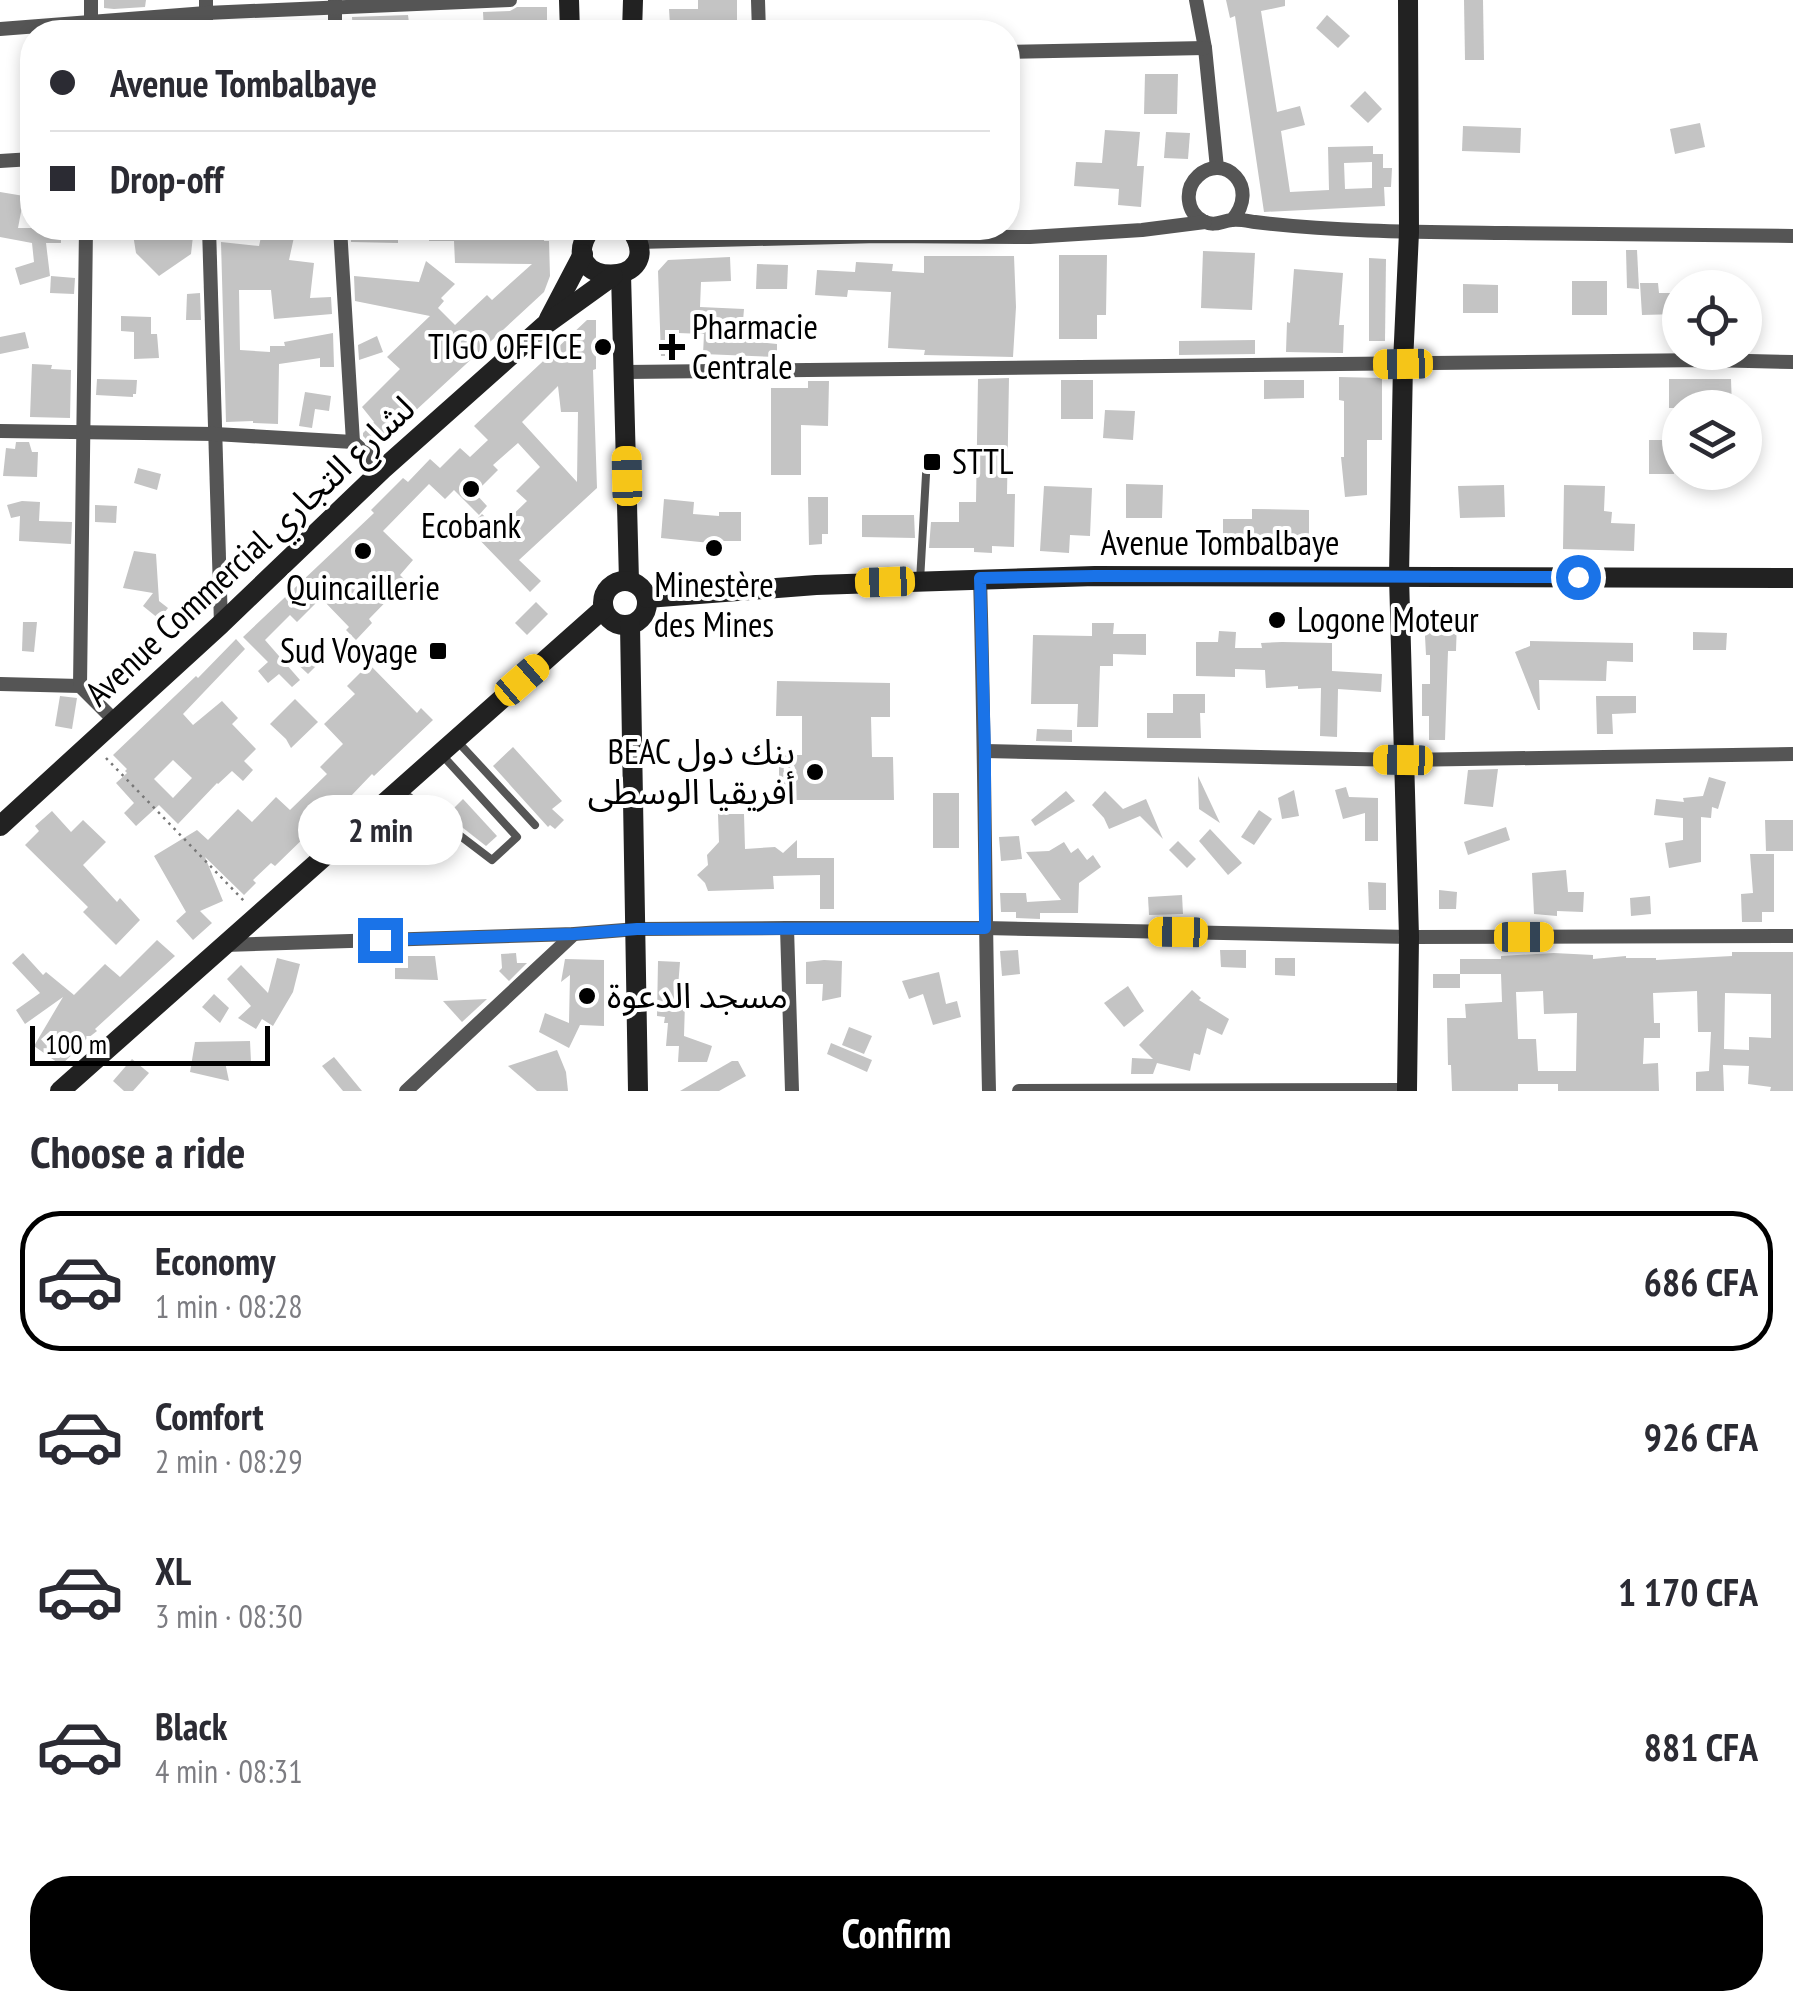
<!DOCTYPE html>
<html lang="en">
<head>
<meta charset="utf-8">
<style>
  :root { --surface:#fff; --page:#f7f7f7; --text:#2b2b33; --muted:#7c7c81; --line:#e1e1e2; --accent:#000 }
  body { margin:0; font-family:"PT Sans Narrow","Noto Sans Arabic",sans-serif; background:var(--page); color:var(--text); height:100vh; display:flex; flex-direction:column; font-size:38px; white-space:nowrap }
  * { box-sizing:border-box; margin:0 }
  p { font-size:32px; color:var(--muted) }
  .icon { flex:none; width:55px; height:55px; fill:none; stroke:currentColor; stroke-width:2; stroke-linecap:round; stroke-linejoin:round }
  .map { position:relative; height:1091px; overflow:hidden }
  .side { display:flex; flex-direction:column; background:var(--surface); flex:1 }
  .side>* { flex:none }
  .hud { position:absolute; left:20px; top:20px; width:1000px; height:220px; border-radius:40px; box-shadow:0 5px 15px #0003; display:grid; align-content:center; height:220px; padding:0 30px; background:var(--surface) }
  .controls { position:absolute; left:1662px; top:270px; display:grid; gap:20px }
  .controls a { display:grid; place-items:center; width:100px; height:100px; border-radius:50%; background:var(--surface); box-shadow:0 5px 15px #0003; font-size:50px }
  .scale { position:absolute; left:30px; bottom:25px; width:240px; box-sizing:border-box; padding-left:10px; border:5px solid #000; border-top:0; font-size:28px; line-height:35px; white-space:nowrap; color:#000; -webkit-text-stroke:8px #fff; paint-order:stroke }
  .end { position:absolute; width:45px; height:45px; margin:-22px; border:12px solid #1a73e8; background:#fff; box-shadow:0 0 0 5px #fff }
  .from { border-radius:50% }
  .bubble { position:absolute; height:70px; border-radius:35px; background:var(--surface); box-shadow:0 5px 15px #0003; font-size:32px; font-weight:600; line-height:70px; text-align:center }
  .car { position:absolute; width:30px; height:60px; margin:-30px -15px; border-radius:12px; box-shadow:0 0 8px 2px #0007; background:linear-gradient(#f5c518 24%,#345 0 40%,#f5c518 0 76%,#345 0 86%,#f5c518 0) }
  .hud b { display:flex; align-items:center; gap:35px; height:95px; font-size:38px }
  .hud b+b { border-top:2px solid var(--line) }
  .hud i { width:25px; height:25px; background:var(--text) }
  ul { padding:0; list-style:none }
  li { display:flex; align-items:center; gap:30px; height:140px; margin:0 20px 15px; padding:0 10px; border:5px solid transparent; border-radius:40px }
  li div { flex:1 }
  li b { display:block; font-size:38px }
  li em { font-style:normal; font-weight:600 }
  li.selected { border-color:var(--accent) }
  li>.icon { width:90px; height:90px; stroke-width:1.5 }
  h2 { padding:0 30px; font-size:45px; line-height:120px }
  .cta { display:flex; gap:20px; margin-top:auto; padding:20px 30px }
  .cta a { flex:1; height:115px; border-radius:40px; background:var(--accent); color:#fff; font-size:40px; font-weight:600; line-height:115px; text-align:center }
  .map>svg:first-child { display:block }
  .building { fill:#c4c4c4; fill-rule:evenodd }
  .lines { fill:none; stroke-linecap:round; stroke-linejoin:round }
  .path { stroke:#777; stroke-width:2.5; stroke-dasharray:2.5 5; stroke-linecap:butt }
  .lane { stroke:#555; stroke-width:8 }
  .street { stroke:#555; stroke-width:14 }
  .secondary { stroke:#222; stroke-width:20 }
  .route { stroke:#1a73e8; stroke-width:12 }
  .poi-dot { fill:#000; stroke:#fff; stroke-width:4 }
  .labels { text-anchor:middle; stroke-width:8; stroke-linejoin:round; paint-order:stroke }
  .poi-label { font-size:35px; fill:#000; stroke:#fff; text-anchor:start }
  .street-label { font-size:35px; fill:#000; stroke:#fff }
</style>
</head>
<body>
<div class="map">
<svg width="1793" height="1091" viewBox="0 0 1793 1091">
  <rect width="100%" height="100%" fill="#fff"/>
  <g class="building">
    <path d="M104,0H146L145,7L114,9L104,8Z"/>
    <path d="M698,0H737V32H695V25H670L669,9H698Z"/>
    <path d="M1226,0H1285V6L1261,11L1277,112L1300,106L1305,125L1281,131L1290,192L1329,190L1328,147L1373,146V154H1383V168H1392L1391,187H1384L1385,206L1264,212L1235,16L1230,18ZM1372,162V188L1345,189L1344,163Z"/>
    <path d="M1464,0H1483L1484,60H1465Z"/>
    <path d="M517,7H547V32H484L483,12L510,11Z"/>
    <path d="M408,15L409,23L391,25V32H353L352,17Z"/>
    <path d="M1327,15L1350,36L1338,48L1316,28Z"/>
    <path d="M1145,74H1178L1177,114H1144Z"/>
    <path d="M1365,91L1382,109L1368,123L1350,106Z"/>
    <path d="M1700,123L1705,147L1675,154L1670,129Z"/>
    <path d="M1463,126L1521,128L1520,153L1462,151Z"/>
    <path d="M1105,130L1140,132L1137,166H1144L1141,207L1118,205L1119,189L1074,186L1076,162L1102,163Z"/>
    <path d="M1166,132L1190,133L1188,159L1164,158Z"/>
    <path d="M0,192L24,196L18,228H61V243H46L50,276L20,285L15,268L34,262L32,243L0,237Z"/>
    <path d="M132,228H184L178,234L193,236L191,254L159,276L136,253Z"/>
    <path d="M263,228H296L289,260L314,263L310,298L331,297L332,314L274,319L271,290H239L240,350L270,352V346H285L284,342L333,333L334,367H320V358L279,364L278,424L253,423V421L226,422L221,242L259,246Z"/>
    <path d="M351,228H398V243L351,242Z"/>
    <path d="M429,228H545L544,241H549L550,276L544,292L375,448L363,436V433L374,422L362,407L400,369L387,357L430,316L355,301L354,276L419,282L426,261L455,284L441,298L444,301L438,308L455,325L487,295L492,300L532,264L455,263L454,241H429Z"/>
    <path d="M1626,250H1637L1639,289L1627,288Z"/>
    <path d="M1203,251L1255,253L1252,310L1201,308Z"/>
    <path d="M1059,255H1107L1106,315H1097V339H1059Z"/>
    <path d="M924,256H1014L1016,307L1013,357L924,355L925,350L888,348L891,292L848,290L847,297L815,295L817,270L855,272L856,262L893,264L892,271L924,273Z"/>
    <path d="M730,257L731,281L701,282L700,307L744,309L743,321L757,322L756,342L777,344V357L703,354L704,334L678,333L679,356H661L658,271L668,260Z"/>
    <path d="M1369,258L1386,259L1385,341H1369Z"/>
    <path d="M757,264L788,265L787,289H756Z"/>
    <path d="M1294,269L1343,273L1339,325H1344L1343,353L1286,352L1287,322L1290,323Z"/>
    <path d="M51,276L75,278L74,294L50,293Z"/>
    <rect x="1572" y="281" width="35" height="34"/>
    <path d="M1640,283H1658L1659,293H1680V314L1642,315Z"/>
    <path d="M1463,284L1498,285V313H1463Z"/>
    <path d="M200,293L201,320H186L187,294Z"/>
    <path d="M121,316L151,317V334H157L159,358L134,359V332L121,331Z"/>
    <path d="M587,320H596V369L593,370L597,488L519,560L541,581L530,592L468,528L482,514L498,529L527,501L516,491L540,467L518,443L493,465L498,470L475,493L487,506L479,515L454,490L445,499L429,484L383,531L413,560L400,575L406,581L369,619L372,623L356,640L346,630L349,627L321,598L297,622L290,615L265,640L300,680L292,687L279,674L268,683L258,671L268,662L243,637L374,513L371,510L403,478L408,482L430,459L440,468L460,448L470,457L488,440L474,426ZM558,386L561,412H578L577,482L522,422Z"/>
    <path d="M25,332L29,348L0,354V337Z"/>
    <path d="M377,336L383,352L359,360L358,345Z"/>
    <path d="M1255,340V354L1179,355V341Z"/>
    <path d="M32,364L52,365L51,369L71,370L70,418L30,417Z"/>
    <path d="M1339,377L1382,378V440H1367V495L1345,497L1341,457H1344V401L1339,400Z"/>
    <path d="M1009,378L1007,494H1015L1014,547L992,546V553L974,552V548H929L931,522H959V502H976L978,379Z"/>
    <path d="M97,379L137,380L136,394H133V397L96,395Z"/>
    <path d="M1669,379H1731L1732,408H1669Z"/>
    <rect x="1061" y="380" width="32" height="39"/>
    <path d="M1264,380H1304V398L1264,399Z"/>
    <path d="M808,381H829L828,426L801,425V475H771V388H808Z"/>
    <path d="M305,392L331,396L329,411L315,409L312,428L299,426Z"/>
    <path d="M1105,410L1135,411L1133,440L1103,438Z"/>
    <path d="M1649,440H1673L1674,474H1649Z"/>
    <path d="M16,442H29L32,452H38L37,477L3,476L6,448L15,449Z"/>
    <path d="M138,468L161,474L157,490L134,483Z"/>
    <path d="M1126,484L1163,485L1162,518H1126Z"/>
    <path d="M1504,485L1505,517L1460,518L1458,486Z"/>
    <path d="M1564,485L1605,486L1604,511L1612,512L1611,523L1635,524L1634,551L1563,549Z"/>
    <path d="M1044,486L1092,488L1090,536L1070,535L1069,553L1040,551Z"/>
    <path d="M808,497H828V534H822V544L809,545Z"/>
    <path d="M664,499L694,502L693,514L719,516V512H741V541H710V543L661,538Z"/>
    <path d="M22,501L40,502L39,521L72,522L71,544L19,541L20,516L11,518L7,505Z"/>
    <path d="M95,505L117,506L116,523L95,522Z"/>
    <path d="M1252,509L1309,510V546H1223V519H1252Z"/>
    <path d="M862,515H914L915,538L862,537Z"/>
    <path d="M134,551L156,554L159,601L168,608L159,619L143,606L153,593L123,588Z"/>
    <path d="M536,602L548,614L527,635L515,623Z"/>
    <path d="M1436,616L1437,621L1457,620L1456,651H1448L1445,740H1429V716H1422V684H1430V655H1426L1424,617Z"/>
    <path d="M23,622H37L34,652L22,651Z"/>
    <path d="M1092,623H1114L1113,634H1146V655L1113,654V666H1100L1098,727H1077L1078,704H1031L1033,635L1092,636Z"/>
    <path d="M1219,631L1236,632L1235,648H1262L1261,643L1282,642L1332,643V671L1382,674L1381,692L1338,689L1337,737L1320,736L1321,688L1298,689V686L1266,688L1265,670L1235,669V677L1196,676V642H1218Z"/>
    <path d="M1693,632L1727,633L1726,650H1693Z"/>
    <path d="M236,639L245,649L183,714L193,725L222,701L238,718L232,724L256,749L244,761L253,770L243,781L232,771L218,784L217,783L178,824L159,805L136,826L124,813L134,803L116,783L127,773L125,771L127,769L113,755L196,676L198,678ZM173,760L192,778L173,798L154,779Z"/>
    <path d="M1530,641L1633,643V662L1607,661L1606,681L1539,680L1540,710H1538L1515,652L1530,646Z"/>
    <path d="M301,649L307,655L312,650L322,660L308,674L291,658Z"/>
    <path d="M369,664L417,713L421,708L433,720L374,776L372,774L350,797L348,795L275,866L271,863L253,880L256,883L244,895L205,857L223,901L200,911L212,923L193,940L176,921L186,912L154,856L197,830L208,840L238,809L252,822L276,797L290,810L327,774L320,767L343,744L324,724L355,694L347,686Z"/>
    <path d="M777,681L890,683V717H871L872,757H893L894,800H779V755H802V716H776Z"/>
    <path d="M1173,694H1205V713H1200L1201,738H1147V713H1173Z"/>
    <path d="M60,696L77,698L72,729L55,726Z"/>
    <path d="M1596,696H1636V713L1612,714L1613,734H1597Z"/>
    <path d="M295,699L318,722L291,748L286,739L270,724Z"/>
    <path d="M1037,729L1072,730V742L1036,741Z"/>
    <path d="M513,747L562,801L552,809L564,820L555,829L550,825L548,827L493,766Z"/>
    <path d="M1498,769L1493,807L1464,804L1468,770Z"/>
    <path d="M1198,776L1220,823L1199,809Z"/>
    <path d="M1709,777L1726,782L1718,809L1712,807L1711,818L1701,817V862L1669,868L1665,843L1683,840V818L1654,815L1656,799L1684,802L1683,798L1703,796Z"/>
    <path d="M1346,787L1349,797L1378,798V841H1365V813L1343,819L1335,790Z"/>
    <path d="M1294,790L1299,816L1282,819L1278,798Z"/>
    <path d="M1066,791L1075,801L1035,826L1031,820Z"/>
    <path d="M1105,791L1123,809L1146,799L1163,839L1140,816L1109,829L1104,818L1092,805Z"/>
    <rect x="933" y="793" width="26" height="55"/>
    <path d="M463,799L497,836L486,846L458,824L448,814Z"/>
    <path d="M1259,810L1272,819L1254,845L1241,837Z"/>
    <path d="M52,811L71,832L83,820L106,842L83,865L117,902L120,898L140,920L116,945L83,912L88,907L25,845L39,831L35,826Z"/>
    <path d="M718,814H744L745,849L775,847L783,853L797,840V858H834V909H820V875L773,876L774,889L708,891L705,883L697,875L708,865L707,855L719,842Z"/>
    <path d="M1765,820H1793V851H1766Z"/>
    <path d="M1506,827L1510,840L1468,855L1464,842Z"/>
    <path d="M1210,829L1242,863L1228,875L1199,841Z"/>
    <path d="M1019,836L1022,859L1001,861L999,837Z"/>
    <path d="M1178,841L1196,859L1187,868L1169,850Z"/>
    <path d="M1064,842L1071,853L1078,848L1087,860L1093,855L1101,867L1079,883L1078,913H1040V919L1016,918V912H1001L1000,893H1026L1027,902L1061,900L1026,852L1049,851Z"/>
    <path d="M1750,854H1774V912H1762V922H1742L1741,894L1753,893Z"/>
    <path d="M1566,870L1568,892H1584L1583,912L1557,911V916L1534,914L1532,873Z"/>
    <path d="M1368,882L1386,883V910H1369Z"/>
    <path d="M1439,890L1457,892L1456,909H1439Z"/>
    <path d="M1182,895L1183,914L1149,915L1148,897Z"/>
    <path d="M1650,896L1651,914L1631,916L1630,898Z"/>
    <path d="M157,940L175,956L95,1029L97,1031L74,1049L76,1051L61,1065L34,1046L63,997L25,1024L16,1010L40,993L12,963L23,953L43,975L46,972L74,995L105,964L120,977Z"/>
    <path d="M1018,950L1020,974L1002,976L1000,951Z"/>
    <path d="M1220,950H1246V968L1221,967Z"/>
    <path d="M1732,952H1793V1091H1770L1771,1087L1748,1084L1749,1066L1723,1065L1724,1091H1696V1072L1709,1071L1711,1032H1698L1697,991L1653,993L1654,1023H1660V1038H1644L1643,1064L1658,1063L1659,1091H1558V1084H1518V1091H1452L1451,1065H1448L1447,1018H1466L1465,1004L1502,1002L1501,974H1460V959H1501V956L1554,953L1593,955V959L1626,956V958H1656V960L1732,956ZM1543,991L1544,1014L1577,1013L1576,1071H1538L1536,1039H1518L1516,992ZM1725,993L1771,994V1038L1749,1037V1050L1724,1049Z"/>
    <path d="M516,953L517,963H527L509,981L499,971L502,968L501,954Z"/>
    <path d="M395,956H435L438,980L395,979Z"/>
    <path d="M277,958L300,964L293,992L273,1026L262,1019L256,1029L238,1018L251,1006L227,979L241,965L268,993Z"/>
    <path d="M1275,958H1295V976L1275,975Z"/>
    <path d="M565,959L604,960V1026L580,1025L569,1048L539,1032L545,1013L569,1023L570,975L561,982Z"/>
    <path d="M824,960L842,961L841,997L822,1001L823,984H806V962Z"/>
    <path d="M658,961L680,962L678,987H684L683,1003H685L684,1036L712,1046L707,1062H678L679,1046H666L668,1023H664L665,1017L657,1016Z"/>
    <path d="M939,972L946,1004L957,1001L961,1017L933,1025L923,994L909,999L902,981Z"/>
    <rect x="1433" y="974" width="27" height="14"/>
    <path d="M1128,986L1144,1011L1124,1027L1104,1003Z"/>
    <path d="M1192,990L1201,998L1199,1000L1229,1019L1222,1035L1207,1028L1200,1055L1194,1053L1190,1071L1157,1063L1153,1074H1131L1132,1058L1153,1059L1139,1045Z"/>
    <path d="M214,994L229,1008L220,1023L202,1007Z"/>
    <path d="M487,999L462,1022L443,1001Z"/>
    <path d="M849,1027L872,1036L864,1054L842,1045Z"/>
    <path d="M250,1041L251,1062H225L229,1081L190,1072L195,1042Z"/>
    <path d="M831,1043L872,1060L867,1072L827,1054Z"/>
    <path d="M557,1050L566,1072L568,1091H537L508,1066Z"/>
    <path d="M334,1057L362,1091H343L322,1066Z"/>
    <path d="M132,1059L149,1073L133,1091H124L113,1081Z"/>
    <path d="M732,1061H738L746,1076L719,1091H680Z"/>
  </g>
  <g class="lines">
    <path class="path" d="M106,758L246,903"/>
    <g class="lane">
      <path d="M920,581L927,457"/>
      <path d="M458,742L535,825"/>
      <path d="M400,790L492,860L517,837L443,756"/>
    </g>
    <g class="street">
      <path d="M206,0V32"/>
      <path d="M758,0L759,32"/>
      <path d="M1196,0L1205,48L1217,168"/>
      <path d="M335,1V32"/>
      <path d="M0,29L206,13L510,0"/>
      <path d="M91,32V0"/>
      <path d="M1008,52L1205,48"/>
      <path d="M0,161L32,159"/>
      <path d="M1232,220C1261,187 1224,152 1198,176C1184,189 1186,212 1203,221C1215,227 1221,221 1232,220C1239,219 1248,221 1255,222C1337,232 1422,232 1505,233C1601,234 1697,235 1793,236"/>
      <path d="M209,228L221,624"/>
      <path d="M340,228L353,442"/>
      <path d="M638,242L879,236L1030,237L1142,230L1205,222"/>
      <path d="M625,372L1707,360L1793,362"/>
      <path d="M0,431L215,434L353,442L383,469"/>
      <path d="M980,578C985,749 985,920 989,1091"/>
      <path d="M0,684L80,686L115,721"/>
      <path d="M80,686L86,228"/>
      <path d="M985,751L1403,760L1793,754"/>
      <path d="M787,928L792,1091"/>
      <path d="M225,945L574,934L637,929L787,928H985L1409,937L1793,936"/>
      <path d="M406,1091L574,934"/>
      <path d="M1019,1091L1407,1090"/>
    </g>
    <g class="secondary">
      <path d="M569,0L570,32"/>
      <path d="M632,32L633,0"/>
      <path d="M591,228C548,290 674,290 630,228"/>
      <path d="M621,274L629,581"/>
      <path d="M549,319L583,254"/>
      <circle cx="625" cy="603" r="22"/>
      <path d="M647,598L816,585L1095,576L1793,578"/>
      <path d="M630,625L638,1091"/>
      <path d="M0,826L221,624L383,469L545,325L613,276"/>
      <path d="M60,1091L603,609"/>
      <path d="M1407,1091L1409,937L1399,576L1403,363L1409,232L1408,0"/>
    </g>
  </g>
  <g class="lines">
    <path class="route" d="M380,940L574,934L637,929L985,928V751L980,578L1095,576L1578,577"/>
  </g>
  <g class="poi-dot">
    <circle cx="603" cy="347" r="10"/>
    <path d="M667 332h10v10h10v10h-10v10h-10v-10h-10v-10h10z"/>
    <rect x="922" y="452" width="20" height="20" rx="5"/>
    <circle cx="471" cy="489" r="10"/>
    <circle cx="714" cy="548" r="10"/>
    <circle cx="363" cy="551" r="10"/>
    <circle cx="1277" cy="620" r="10"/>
    <rect x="428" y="641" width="20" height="20" rx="5"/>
    <circle cx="815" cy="772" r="10"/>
    <circle cx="587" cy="996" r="10"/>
  </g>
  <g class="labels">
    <g class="poi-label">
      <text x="692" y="339">Pharmacie<tspan x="692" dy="40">Centrale</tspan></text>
      <text x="583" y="359" text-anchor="end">TIGO OFFICE</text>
      <text x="952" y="474">STTL</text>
      <text x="471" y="538" text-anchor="middle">Ecobank</text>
      <text x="714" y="597" text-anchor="middle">Minestère<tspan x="714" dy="40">des Mines</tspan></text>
      <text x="363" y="600" text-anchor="middle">Quincaillerie</text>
      <text x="1297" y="632">Logone Moteur</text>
      <text x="418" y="663" text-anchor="end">Sud Voyage</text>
      <text x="795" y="764" text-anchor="end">BEAC بنك دول<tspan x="795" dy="40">أفريقيا الوسطى</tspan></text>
      <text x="607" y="1008">مسجد الدعوة</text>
    </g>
    <g class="street-label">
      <text x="1220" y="555">Avenue Tombalbaye</text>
      <text transform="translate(250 551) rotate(-43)" y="12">Avenue Commercial لشارع التجاري</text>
    </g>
  </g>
</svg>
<div class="controls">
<a><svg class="icon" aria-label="locate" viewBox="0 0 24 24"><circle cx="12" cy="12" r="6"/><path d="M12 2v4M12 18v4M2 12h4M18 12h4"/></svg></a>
<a><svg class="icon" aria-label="layers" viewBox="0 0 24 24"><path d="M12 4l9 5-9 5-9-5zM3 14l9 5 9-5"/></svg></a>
</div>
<div class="scale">100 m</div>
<i class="end from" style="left:1578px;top:577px"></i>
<i class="end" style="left:380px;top:940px"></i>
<div class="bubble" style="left:298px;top:795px;width:165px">2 min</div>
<i class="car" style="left:1403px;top:364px;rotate:269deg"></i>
<i class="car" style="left:627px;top:476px;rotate:359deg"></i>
<i class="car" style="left:885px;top:582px;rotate:268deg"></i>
<i class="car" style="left:522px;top:680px;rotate:49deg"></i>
<i class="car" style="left:1403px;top:760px;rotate:271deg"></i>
<i class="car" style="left:1178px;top:932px;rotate:271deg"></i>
<i class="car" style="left:1524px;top:937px;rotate:90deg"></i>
<div class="hud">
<b><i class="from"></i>Avenue Tombalbaye</b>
<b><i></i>Drop-off</b>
</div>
</div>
<section class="side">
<h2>Choose a ride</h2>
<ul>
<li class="selected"><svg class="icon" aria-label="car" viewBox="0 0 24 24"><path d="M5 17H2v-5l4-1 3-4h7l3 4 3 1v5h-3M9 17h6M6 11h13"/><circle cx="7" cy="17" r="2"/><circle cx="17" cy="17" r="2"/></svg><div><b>Economy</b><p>1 min · 08:28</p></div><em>686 CFA</em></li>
<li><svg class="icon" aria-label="car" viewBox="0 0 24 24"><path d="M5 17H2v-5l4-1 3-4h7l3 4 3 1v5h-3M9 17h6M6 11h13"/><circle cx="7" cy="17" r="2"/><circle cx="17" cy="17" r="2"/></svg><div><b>Comfort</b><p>2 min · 08:29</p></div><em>926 CFA</em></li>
<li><svg class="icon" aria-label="car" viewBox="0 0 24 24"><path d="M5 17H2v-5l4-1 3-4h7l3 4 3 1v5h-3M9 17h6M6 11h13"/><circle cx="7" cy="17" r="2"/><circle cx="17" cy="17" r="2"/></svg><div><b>XL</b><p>3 min · 08:30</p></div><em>1 170 CFA</em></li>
<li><svg class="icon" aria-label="car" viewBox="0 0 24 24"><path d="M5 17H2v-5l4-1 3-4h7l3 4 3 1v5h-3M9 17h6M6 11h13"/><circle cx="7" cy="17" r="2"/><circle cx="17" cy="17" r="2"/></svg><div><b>Black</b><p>4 min · 08:31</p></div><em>881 CFA</em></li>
</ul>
<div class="cta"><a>Confirm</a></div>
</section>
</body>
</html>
